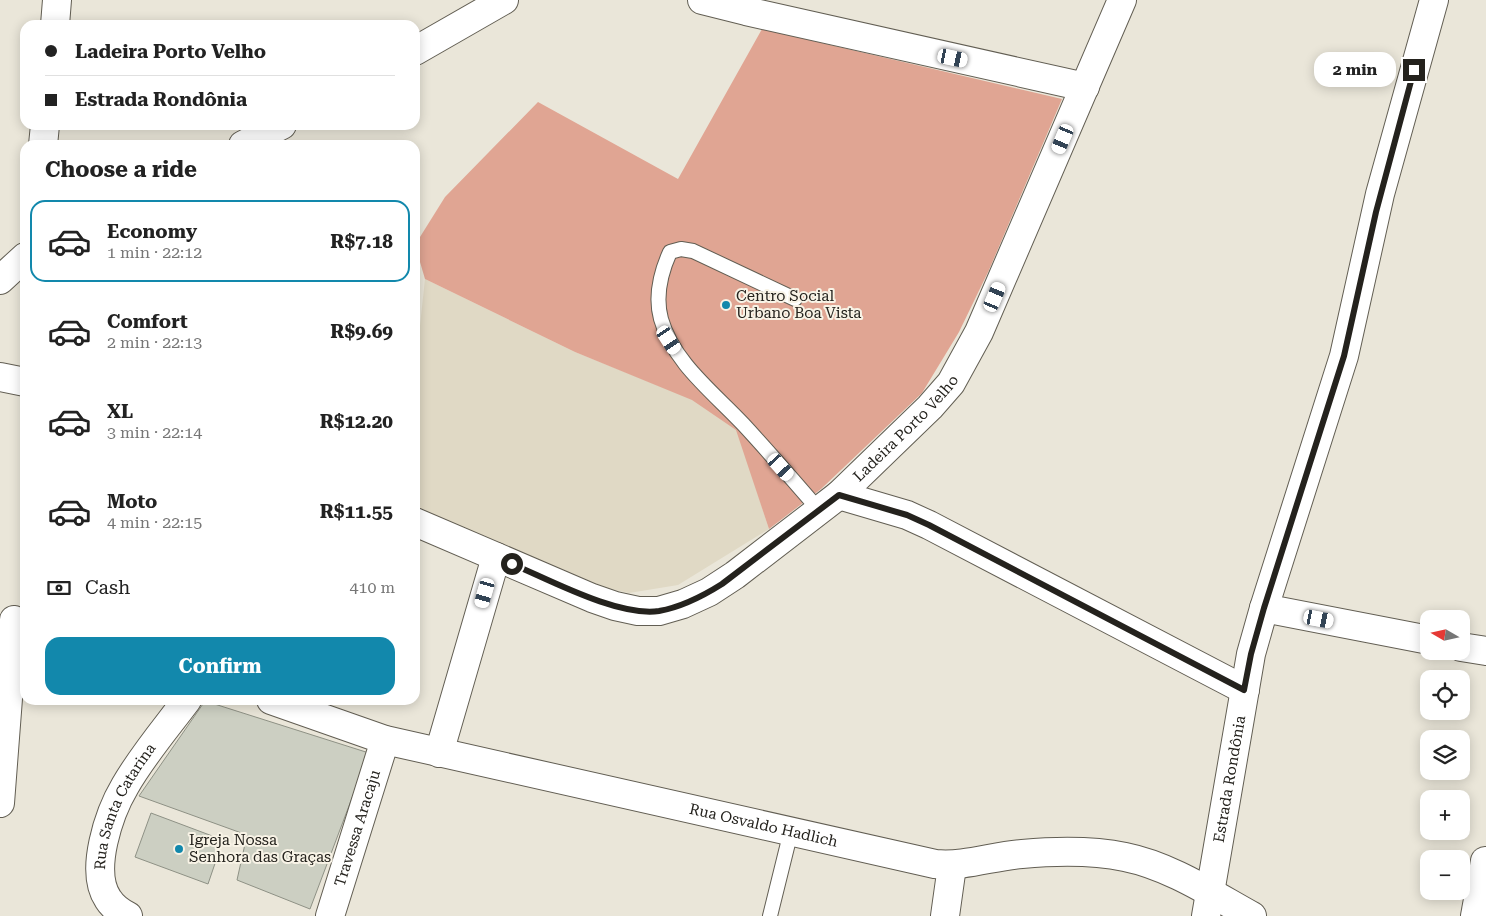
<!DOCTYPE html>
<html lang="en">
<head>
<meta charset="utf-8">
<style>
  :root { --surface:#fff; --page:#f6f6f6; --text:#222; --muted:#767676; --line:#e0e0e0; --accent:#1288ac }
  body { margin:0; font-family:"Roboto Serif",serif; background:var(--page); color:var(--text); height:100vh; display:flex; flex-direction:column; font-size:19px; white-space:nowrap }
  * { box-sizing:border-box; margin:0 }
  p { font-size:16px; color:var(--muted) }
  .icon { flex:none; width:28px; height:28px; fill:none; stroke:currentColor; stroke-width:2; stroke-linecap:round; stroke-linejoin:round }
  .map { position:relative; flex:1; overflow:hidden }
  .side { position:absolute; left:20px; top:140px; width:400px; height:565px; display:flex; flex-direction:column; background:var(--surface); border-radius:15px; box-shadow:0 2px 12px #0003 }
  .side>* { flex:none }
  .hud { position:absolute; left:20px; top:20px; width:400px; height:110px; border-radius:15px; box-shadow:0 2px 12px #0003; display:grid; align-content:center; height:110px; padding:0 25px; background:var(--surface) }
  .needle { width:32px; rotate:279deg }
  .fabs { position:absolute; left:1420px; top:610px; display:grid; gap:10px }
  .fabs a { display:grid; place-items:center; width:50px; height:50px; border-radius:10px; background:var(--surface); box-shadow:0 2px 12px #0003; font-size:25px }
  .end { position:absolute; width:22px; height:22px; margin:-11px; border:6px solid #24221d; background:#fff; box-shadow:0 0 0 2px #fff }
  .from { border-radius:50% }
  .bubble { position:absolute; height:35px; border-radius:15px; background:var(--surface); box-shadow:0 2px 12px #0003; font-size:16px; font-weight:700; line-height:35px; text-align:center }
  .car { position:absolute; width:15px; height:30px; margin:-15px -8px; border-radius:6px; box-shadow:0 0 4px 1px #0007; background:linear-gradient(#fff 24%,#345 0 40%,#fff 0 76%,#345 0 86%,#fff 0) }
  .hud b { display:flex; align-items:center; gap:18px; height:48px; font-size:19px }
  .hud b+b { border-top:1px solid var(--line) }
  .hud i { width:12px; height:12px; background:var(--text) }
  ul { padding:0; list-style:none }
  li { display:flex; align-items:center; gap:15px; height:82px; margin:0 10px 8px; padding:0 15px; border:2px solid transparent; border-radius:15px }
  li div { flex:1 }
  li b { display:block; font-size:19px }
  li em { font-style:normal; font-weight:700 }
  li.on { border-color:var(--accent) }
  li>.icon { width:45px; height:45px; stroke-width:1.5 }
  h2 { padding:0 25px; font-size:22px; line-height:60px }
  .pay { display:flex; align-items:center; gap:12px; height:55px; padding:0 25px; font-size:19px }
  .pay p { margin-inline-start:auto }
  .primary-button { display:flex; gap:10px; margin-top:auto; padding:10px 25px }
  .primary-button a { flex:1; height:58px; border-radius:15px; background:var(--accent); color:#fff; font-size:20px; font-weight:700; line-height:58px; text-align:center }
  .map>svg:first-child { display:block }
  .built { fill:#e0d9c5 }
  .green { fill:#e0a593 }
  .building { fill:#cccfc2; stroke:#8e9185 }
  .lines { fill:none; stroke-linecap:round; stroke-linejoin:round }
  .service-casing { stroke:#625e53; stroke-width:16 }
  .minor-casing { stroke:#625e53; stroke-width:30 }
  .tertiary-casing { stroke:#625e53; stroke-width:30 }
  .service { stroke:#fff; stroke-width:14 }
  .minor { stroke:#fff; stroke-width:28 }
  .tertiary { stroke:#fff; stroke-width:28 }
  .route { stroke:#24221d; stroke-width:6 }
  .poi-dot { fill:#1288ac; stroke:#f8f3e6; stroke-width:2 }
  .labels { text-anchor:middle; stroke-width:4; stroke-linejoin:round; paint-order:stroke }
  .poi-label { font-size:15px; fill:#24221d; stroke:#f8f3e6; text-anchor:start }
  .street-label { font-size:15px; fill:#24221d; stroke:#f8f3e6 }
</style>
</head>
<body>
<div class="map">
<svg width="1486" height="916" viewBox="0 0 1486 916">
  <rect width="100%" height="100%" fill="#eae6d9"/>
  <path class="built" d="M425,279L575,352L692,399L737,430L769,529L678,585L629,593L592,585L415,509V372Z"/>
  <path class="green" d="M762,29L1062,99L989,270L959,332L922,393L821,489L769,529L736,430L692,400L575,352L425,279L415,245L445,197L538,102L678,179Z"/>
  <g class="building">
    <path d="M205,701L369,753L310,909L237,880L247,835L139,796Z"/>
    <path d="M151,813L223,840L208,884L135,857Z"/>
  </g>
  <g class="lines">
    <defs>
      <g id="service">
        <path d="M795,299L693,251L681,249L670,252C661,272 655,297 661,319C673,362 714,393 743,424C769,452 794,481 819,510"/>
        <path d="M770,916L791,831"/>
      </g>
      <g id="minor">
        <path d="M702,0L746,11L1085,87"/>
        <path d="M55,25L57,0"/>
        <path d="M43,145L45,125"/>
        <path d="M0,377L25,382"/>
        <path d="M839,495L907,515L929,525L1245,690"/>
        <path id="s1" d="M415,522L592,598L615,606L638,611H659L683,604L709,592L735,575L839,495L930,407L951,383L979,332L1122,0"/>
        <path d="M1264,608L1429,640"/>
        <path d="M1461,647L1486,651"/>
        <path id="s2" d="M271,700L385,740L935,864C965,867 993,856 1022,854C1056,851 1091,850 1125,857C1170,866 1212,894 1252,916"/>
        <path d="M439,753L496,557"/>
        <path d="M0,803L14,620"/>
        <path id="s3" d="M128,916C120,912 113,907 108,899C89,871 109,813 125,786C142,756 166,728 187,700"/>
        <path id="s4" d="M330,916L385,740"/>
        <path d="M945,916L952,866"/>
        <path id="s5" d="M1206,916L1251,654L1264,608L1344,356L1380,194L1434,0"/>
        <path d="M1475,916L1485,861"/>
      </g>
      <g id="tertiary">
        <path d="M415,51L504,0"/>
        <path d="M243,145L282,125"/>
        <path d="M0,280L25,257"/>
      </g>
    </defs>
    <use href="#service" class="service-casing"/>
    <use href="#minor" class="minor-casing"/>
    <use href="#tertiary" class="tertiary-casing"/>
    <use href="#service" class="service"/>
    <use href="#minor" class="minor"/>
    <use href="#tertiary" class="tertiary"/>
  </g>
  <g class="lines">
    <path class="route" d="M512,564C550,580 618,617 659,611C682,607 703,596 722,584L839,495L907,515L929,525L1244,690L1251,654L1264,608L1344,356L1376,212L1414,70"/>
  </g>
  <g class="poi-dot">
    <circle cx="726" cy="305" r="5"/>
    <circle cx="179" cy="849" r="5"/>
  </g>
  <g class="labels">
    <g class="poi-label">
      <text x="736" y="301">Centro Social<tspan x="736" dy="17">Urbano Boa Vista</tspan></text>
      <text x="189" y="845">Igreja Nossa<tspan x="189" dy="17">Senhora das Graças</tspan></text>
    </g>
    <g class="street-label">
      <text dy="5" stroke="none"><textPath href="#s1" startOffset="572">Ladeira Porto Velho</textPath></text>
      <text dy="5" stroke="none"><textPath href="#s5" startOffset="139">Estrada Rondônia</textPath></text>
      <text dy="5" stroke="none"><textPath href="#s3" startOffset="126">Rua Santa Catarina</textPath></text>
      <text dy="5" stroke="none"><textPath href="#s2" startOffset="509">Rua Osvaldo Hadlich</textPath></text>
      <text dy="5" stroke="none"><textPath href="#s4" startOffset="92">Travessa Aracaju</textPath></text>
    </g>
  </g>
</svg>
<div class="fabs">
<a><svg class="needle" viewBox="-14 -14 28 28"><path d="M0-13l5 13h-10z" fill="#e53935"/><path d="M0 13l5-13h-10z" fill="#767676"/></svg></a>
<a><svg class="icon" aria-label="locate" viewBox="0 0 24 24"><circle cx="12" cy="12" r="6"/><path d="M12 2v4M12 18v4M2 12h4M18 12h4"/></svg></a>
<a><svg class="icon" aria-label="layers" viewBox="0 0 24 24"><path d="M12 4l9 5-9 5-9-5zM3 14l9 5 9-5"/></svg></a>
<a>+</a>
<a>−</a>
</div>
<i class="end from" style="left:512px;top:564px"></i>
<i class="end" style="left:1414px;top:70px"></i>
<div class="bubble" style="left:1314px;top:52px;width:82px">2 min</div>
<i class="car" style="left:953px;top:58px;rotate:102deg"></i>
<i class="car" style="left:1063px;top:139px;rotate:203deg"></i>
<i class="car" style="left:995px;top:297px;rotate:23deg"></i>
<i class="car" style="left:669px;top:340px;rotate:147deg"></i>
<i class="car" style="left:781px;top:467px;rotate:138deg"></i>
<i class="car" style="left:485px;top:593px;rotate:196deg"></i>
<i class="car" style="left:1319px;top:619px;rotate:101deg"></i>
<div class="hud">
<b><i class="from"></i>Ladeira Porto Velho</b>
<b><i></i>Estrada Rondônia</b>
</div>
<section class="side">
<h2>Choose a ride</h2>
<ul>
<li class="on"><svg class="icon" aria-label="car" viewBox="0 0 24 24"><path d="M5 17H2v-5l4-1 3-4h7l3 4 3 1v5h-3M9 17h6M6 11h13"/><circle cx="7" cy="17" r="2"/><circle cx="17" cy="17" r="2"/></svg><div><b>Economy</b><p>1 min · 22:12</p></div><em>R$7.18</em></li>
<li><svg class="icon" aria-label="car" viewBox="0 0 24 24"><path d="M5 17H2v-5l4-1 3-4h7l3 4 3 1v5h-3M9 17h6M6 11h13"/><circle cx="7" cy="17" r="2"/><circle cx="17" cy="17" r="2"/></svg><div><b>Comfort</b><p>2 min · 22:13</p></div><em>R$9.69</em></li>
<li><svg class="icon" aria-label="car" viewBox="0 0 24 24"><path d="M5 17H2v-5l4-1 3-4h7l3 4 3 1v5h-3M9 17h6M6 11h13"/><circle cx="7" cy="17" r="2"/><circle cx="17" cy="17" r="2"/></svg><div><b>XL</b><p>3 min · 22:14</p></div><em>R$12.20</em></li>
<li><svg class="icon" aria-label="car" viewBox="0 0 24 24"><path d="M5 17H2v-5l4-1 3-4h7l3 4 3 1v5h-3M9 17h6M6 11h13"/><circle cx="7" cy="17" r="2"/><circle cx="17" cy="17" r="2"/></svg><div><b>Moto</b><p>4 min · 22:15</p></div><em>R$11.55</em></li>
</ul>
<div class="pay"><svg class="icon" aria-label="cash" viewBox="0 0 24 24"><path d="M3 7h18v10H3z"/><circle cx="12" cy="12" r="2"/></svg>Cash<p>410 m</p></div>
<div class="primary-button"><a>Confirm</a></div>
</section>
</div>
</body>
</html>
